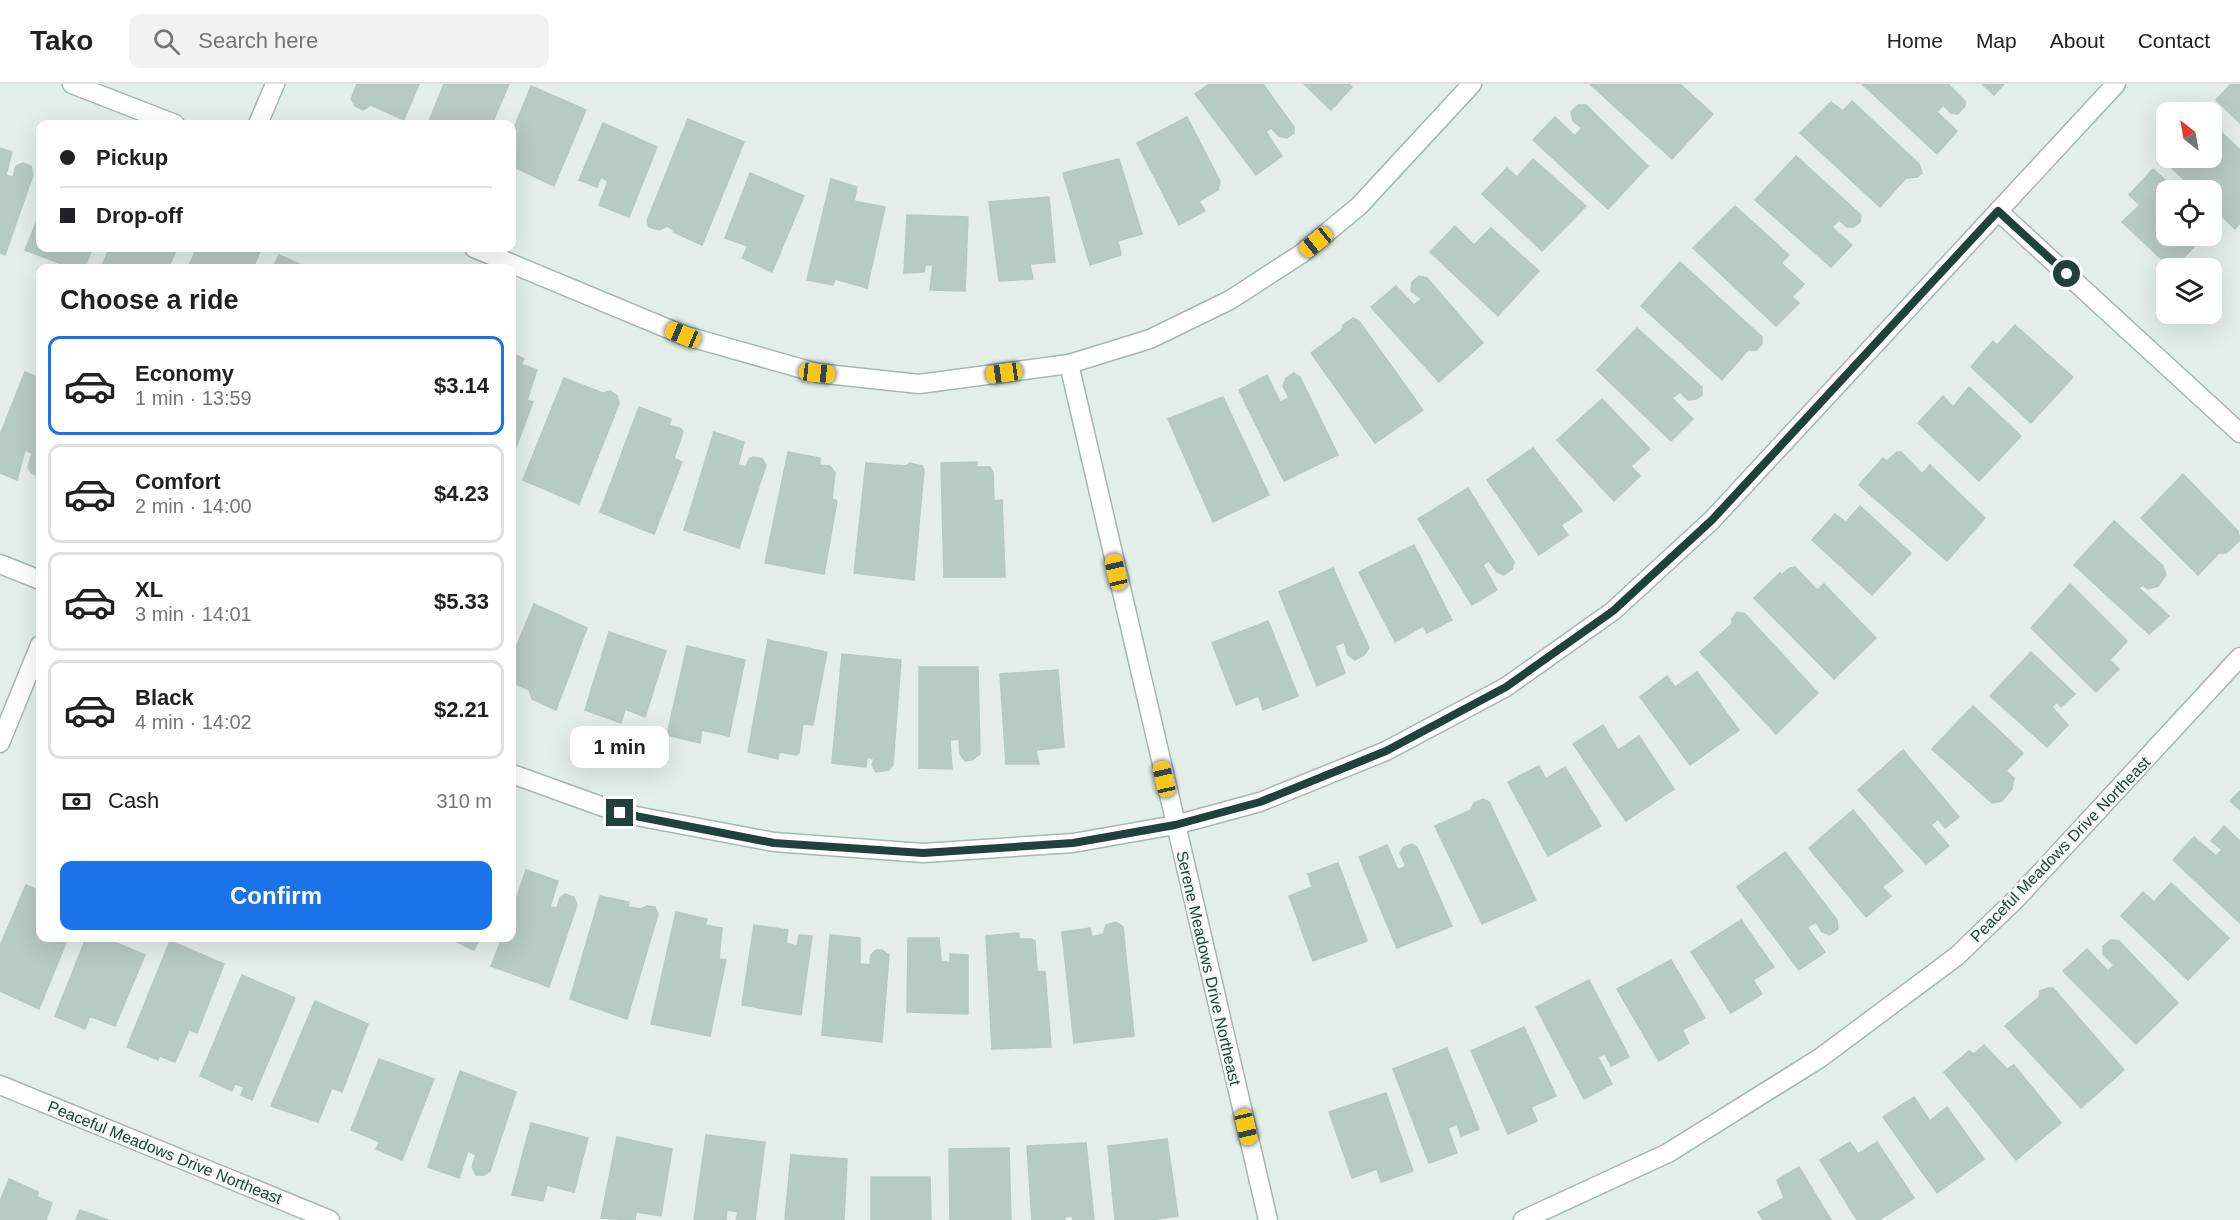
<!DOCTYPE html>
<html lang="en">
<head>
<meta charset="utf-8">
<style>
  :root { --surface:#fff; --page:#f2f2f2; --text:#202124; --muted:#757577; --line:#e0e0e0; --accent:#1a73e8 }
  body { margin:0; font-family:Helvetica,sans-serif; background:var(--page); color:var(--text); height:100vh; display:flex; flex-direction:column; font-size:22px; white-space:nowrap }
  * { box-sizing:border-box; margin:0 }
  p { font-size:20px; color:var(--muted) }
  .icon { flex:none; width:33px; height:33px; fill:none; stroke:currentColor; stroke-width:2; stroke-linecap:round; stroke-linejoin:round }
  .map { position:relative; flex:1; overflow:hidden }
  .drawer { position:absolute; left:36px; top:180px; width:480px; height:678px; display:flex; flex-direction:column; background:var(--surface); border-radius:12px; box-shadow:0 6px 24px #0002 }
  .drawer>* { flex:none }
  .banner { position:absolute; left:36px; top:36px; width:480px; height:132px; border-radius:12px; box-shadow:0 6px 24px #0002; display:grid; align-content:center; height:132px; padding:0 24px; background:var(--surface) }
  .needle { width:39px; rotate:329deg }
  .tools { position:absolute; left:2156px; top:18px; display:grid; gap:12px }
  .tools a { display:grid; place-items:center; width:66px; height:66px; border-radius:12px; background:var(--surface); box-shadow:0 6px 24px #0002; font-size:30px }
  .end { position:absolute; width:27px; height:27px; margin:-14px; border:8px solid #21423b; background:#fff; box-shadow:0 0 0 3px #fff }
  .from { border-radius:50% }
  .bubble { position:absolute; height:42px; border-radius:12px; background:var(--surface); box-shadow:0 6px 24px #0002; font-size:20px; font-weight:700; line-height:42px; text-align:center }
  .car { position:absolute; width:18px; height:36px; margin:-18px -9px; border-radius:8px; box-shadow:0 0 4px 2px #0007; background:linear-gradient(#f5c518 24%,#345 0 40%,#f5c518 0 76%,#345 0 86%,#f5c518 0) }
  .banner b { display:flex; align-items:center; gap:21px; height:57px; font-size:22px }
  .banner b+b { border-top:2px solid var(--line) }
  .banner i { width:15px; height:15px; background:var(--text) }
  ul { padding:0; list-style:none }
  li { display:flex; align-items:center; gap:18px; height:99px; margin:0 12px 9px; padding:0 12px; border:3px solid var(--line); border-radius:12px }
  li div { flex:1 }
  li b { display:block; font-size:22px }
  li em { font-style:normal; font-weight:700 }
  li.selected { border-color:var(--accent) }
  li>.icon { width:54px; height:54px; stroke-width:1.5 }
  h2 { padding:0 24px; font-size:27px; line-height:72px }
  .pay { display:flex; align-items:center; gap:15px; height:66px; padding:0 24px; font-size:22px }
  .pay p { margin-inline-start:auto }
  .action { display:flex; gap:12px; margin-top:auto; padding:12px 24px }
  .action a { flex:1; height:69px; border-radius:12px; background:var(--accent); color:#fff; font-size:24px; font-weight:700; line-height:69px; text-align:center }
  header { display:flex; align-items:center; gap:36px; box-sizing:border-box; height:84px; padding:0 30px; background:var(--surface); border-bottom:2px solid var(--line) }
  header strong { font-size:28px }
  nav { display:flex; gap:33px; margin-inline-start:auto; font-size:21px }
  .search { width:420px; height:54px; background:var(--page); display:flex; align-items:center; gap:15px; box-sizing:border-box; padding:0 21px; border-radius:12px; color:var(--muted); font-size:22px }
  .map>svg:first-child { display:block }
  .building { fill:#b8cac4; stroke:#b5c9c2; stroke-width:1.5 }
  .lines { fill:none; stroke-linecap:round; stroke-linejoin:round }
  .minor-casing { stroke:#a5b7b2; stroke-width:21 }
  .minor { stroke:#fff; stroke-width:18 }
  .route { stroke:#21423b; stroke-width:8 }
  .labels { text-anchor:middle; stroke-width:5; stroke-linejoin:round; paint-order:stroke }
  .street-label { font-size:16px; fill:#21423b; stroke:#f4faf8 }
</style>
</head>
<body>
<header>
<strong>Tako</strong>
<div class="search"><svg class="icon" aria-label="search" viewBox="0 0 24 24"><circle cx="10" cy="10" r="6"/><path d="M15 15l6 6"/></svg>Search here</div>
<nav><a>Home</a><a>Map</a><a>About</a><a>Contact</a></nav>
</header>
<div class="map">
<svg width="2240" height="1136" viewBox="0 0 2240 1136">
  <rect width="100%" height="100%" fill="#e3eeea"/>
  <g class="building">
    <path d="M357,0H419L404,36L371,21L363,26L355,22L351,15Z"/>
    <path d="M444,0H509L492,40H439L429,37Z"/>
    <path d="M1209,0H1263L1294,43V49L1287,54L1279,52L1271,44L1266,48L1282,72L1256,91L1195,10Z"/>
    <path d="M1304,0H1349L1352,3L1331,26Z"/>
    <path d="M1590,0H1680L1713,30L1672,75Z"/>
    <path d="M1862,0H1948L1965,17V22L1958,30L1951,29L1943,21L1937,28L1957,47L1937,70Z"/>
    <path d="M1982,0H2004L1994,11Z"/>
    <path d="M2231,0H2240V39L2216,16Z"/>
    <path d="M531,2L586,26L554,102L512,82V49Z"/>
    <path d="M1852,17L1919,80L1922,89L1917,93L1906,94L1880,123L1800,49L1831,18L1843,27Z"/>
    <path d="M1578,21H1586L1648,82L1608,125L1533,56L1555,33L1575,52L1582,44L1573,37L1571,28Z"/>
    <path d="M1187,33L1220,97L1218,106L1199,117L1205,127L1179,141L1137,59Z"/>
    <path d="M688,35L744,58L702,161L673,148L674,146L667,142L659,146L649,143L647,137Z"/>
    <path d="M603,39L657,63L629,133L599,121L608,97L601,93L597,103L579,96Z"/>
    <path d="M2214,41L2240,66V139L2235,145L2211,122V106H2195L2162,75L2166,70V74H2211V42Z"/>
    <path d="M0,64L12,68L6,91L13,93L16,82L23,79L31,82L33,91L5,171L0,169Z"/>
    <path d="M1796,72L1861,131L1860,138L1854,143H1847L1839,136L1832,143L1852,161L1831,183L1755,116Z"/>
    <path d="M1119,75L1142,150L1118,157L1121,171L1090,181L1063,89Z"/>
    <path d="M1533,75L1586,122L1542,167L1482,110L1507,84L1517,93Z"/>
    <path d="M2153,85L2176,106H2166V152H2204L2174,184H2171L2122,138L2140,121L2129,111Z"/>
    <path d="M750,89L804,112L772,188L742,174L748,162L725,154Z"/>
    <path d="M831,95L857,103L854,117L885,123L867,204L835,195L833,201L807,196Z"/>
    <path d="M1049,113L1055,178L1030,180L1033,195L999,197L989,118Z"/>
    <path d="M1735,122L1789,171L1781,179L1804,200L1792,213L1799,219L1776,242L1693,164Z"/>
    <path d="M40,129V164H92L85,184H72L25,166Z"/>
    <path d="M907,131L968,133L965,207L930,206L933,181H925L924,188L904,189Z"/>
    <path d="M1455,142L1474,161L1491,144L1539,187L1498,232L1430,168Z"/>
    <path d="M110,164H177L168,184H105L101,183Z"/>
    <path d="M197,164H258L261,165L253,184H188Z"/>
    <path d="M279,171L306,183V184H273Z"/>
    <path d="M1680,178L1762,253V260L1756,266H1748L1722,296L1641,222Z"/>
    <path d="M1419,192L1427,194L1483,259L1439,298L1371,223L1396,202L1414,221L1422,215L1411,207L1412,198Z"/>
    <path d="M1353,234L1359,237L1423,326L1375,359L1311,269L1342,246L1343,241Z"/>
    <path d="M2015,241L2073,293L2031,339L1971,283L1993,257L1997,261Z"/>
    <path d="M1637,244L1702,303V311L1696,315L1688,316L1680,308L1672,314L1693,335L1671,357L1597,286Z"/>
    <path d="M512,269L524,275L521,280L537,286L527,316L533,318L512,374Z"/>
    <path d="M25,288L40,294V392L31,389L28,383L32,369L25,366L17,396L0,389V351Z"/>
    <path d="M1294,289L1300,293L1338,371L1284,397L1239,306L1267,291L1280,318L1289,314L1283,302L1286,294Z"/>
    <path d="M564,294L603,309L610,307L617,312L619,320L579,420L523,396Z"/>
    <path d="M1969,303L2021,352L1979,397L1918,339L1943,312L1953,323Z"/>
    <path d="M1223,313L1269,411L1213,438L1168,335Z"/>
    <path d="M1602,315L1650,365L1631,382L1640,392L1614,417L1557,356Z"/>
    <path d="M639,323L671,335L669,341L681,345L683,348L674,374L682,378L654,450L600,428Z"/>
    <path d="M714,348L744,358L738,381L746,383L749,375L753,373L762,375L766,381L739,464L684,446Z"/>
    <path d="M1533,364L1582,427L1561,441L1568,451L1539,471L1487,396Z"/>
    <path d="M788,368L820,374V381L830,382L835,389L832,415L837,417L824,490L765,479Z"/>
    <path d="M1897,368H1901L1922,390L1930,381L1985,434L1947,477L1859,401L1883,374L1887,377Z"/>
    <path d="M977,378V383H990L993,389L994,417L1002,416L1005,493H944L941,379Z"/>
    <path d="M866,379L906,382L910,379L922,382L924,386L914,496L854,489Z"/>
    <path d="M2183,390L2238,447L2240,456L2226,469H2219L2198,491L2141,434Z"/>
    <path d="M1468,404L1514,478L1512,485L1504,491L1497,488L1489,477L1483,481L1497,506L1472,521L1418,435Z"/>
    <path d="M1860,422L1911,469L1872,511L1812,456L1835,430L1846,438Z"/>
    <path d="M2114,437L2163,482L2166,491L2158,502L2148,505L2143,501L2139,504L2169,532L2149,550L2074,481Z"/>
    <path d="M1414,461L1452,536L1427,549L1423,542L1395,558L1359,488Z"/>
    <path d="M1795,483L1817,506L1824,500L1876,554L1834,595L1754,514L1780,489L1781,491L1790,484Z"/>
    <path d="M1333,484L1369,564L1364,571L1355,576L1348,571L1344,558L1335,562L1345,589L1317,602L1279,508Z"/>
    <path d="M2070,500L2127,557L2110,576L2119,585L2096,608L2031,544Z"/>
    <path d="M534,520L587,544L556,626L532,615L529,606L512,598V573Z"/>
    <path d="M1737,528L1745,530L1818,609L1776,650L1700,568L1732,540V535Z"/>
    <path d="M1268,537L1298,612L1263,626L1259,612L1236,621L1212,559Z"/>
    <path d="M609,548L666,567L645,633L625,625L621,639L585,626Z"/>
    <path d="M768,556L827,568L813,641L803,640L799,669L796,671L779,668L778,675L748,668Z"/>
    <path d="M687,562L745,576L729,652L702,646L700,659L667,651Z"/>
    <path d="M2031,568L2075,610L2061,623L2057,618L2052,623L2068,641L2047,663L1990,612Z"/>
    <path d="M842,570L901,576L893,680L889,686L876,688L872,681L874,675L867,673L866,683L832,679Z"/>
    <path d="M919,583H978L980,670L972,676L965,677L960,670L959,655L950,656L952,685L919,684Z"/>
    <path d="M1058,586L1064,663L1036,666L1039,680H1006L1000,590Z"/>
    <path d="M1697,588L1739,646L1690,681L1640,613L1667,592L1675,603Z"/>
    <path d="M1973,622L2023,669L2006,687L2014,694L2012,705L2002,717L1992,719L1932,665Z"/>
    <path d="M1603,641L1618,666L1639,652L1674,705L1626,737L1573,660Z"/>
    <path d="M1903,666L1959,733L1945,744L1938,735L1931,741L1949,762L1926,780L1858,706Z"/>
    <path d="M1539,682L1546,695L1565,683L1601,742L1548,772L1508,698Z"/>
    <path d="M2240,707V726L2230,717Z"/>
    <path d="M1483,715L1489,718L1536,816L1482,840L1435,742L1471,726L1474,719Z"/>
    <path d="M1853,726L1903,787L1882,803L1891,812L1866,833L1809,764Z"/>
    <path d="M2224,742L2240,757V839L2173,776L2194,753L2216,772L2222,766L2211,757Z"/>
    <path d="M1412,760L1417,763L1452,842L1397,864L1359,773L1387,761L1398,786L1406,782L1400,769L1404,763Z"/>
    <path d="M1785,768L1837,836L1838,845L1830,851L1822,848L1816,838L1807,843L1825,868L1799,886L1737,803Z"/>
    <path d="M1338,779L1367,857L1313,877L1289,812L1312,803L1308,790Z"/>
    <path d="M526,786L558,797L550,823L557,824L560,814L565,810L574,813L577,821L549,903L491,882L502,854H512V827Z"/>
    <path d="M2171,799L2229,854L2188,896L2121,832L2143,808L2154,818Z"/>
    <path d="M26,801L40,807V854H68L39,925L0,907V862Z"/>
    <path d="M600,812L629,818L628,823L641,825L647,822L655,823L658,830L627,935L570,915Z"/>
    <path d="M676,828L707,835L705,841L722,844L719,875L726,876L710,952L651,940Z"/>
    <path d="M1741,836L1774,883L1753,896L1762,910L1731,929L1691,868Z"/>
    <path d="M1116,838L1123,843L1134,952L1074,959L1062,848L1090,844L1092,853L1103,850L1106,841Z"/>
    <path d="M754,841L788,846L786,859L797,862L799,851L812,852L801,931L742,921Z"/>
    <path d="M1019,849V855H1031L1035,857L1037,887L1045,888L1051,963L992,965L986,852Z"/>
    <path d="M830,851L860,854V880L870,881L871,871L876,866H882L889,871L882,958L822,951Z"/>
    <path d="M86,854H105L145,871L115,942L90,932L85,945L55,932Z"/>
    <path d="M448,854H480L474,866Z"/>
    <path d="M908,854H939L941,877L950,879V870L968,871V930L907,928Z"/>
    <path d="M2111,856L2119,857L2178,919L2136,960L2063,887L2087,865L2108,887L2114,881L2103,870V862Z"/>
    <path d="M170,857L224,880L197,949L189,946L175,978L160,972L158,976L127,963Z"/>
    <path d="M1671,876L1705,934L1682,946L1689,959L1659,977L1617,905Z"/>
    <path d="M242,891L295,914L252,1016L241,1011L244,1003L235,1000L232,1007L200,992Z"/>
    <path d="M1589,896L1629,973L1611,982L1605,970L1598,973L1612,1000L1584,1015L1536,923Z"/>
    <path d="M2048,904H2053L2124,986L2081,1024L2005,942L2039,913L2040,907Z"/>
    <path d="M315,917L368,940L342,1008L332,1004L318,1038L271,1022Z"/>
    <path d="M1524,943L1556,1012L1531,1023L1537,1037L1508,1050L1471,967Z"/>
    <path d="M1984,961L2007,985L2014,981L2061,1039L2016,1076L1944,988L1969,967L1974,970Z"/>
    <path d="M1447,964L1479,1045L1461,1052L1457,1040L1448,1044L1457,1069L1429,1079L1393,985Z"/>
    <path d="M379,975L434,995L402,1076L376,1065L380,1058L351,1046Z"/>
    <path d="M460,987L516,1008L490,1087L484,1091H476L472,1083L476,1071L468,1067L459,1094L428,1083Z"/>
    <path d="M1386,1009L1413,1087L1381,1098L1377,1085L1352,1094L1329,1028Z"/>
    <path d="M1914,1013L1930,1037L1947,1023L1984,1075L1937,1109L1883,1033Z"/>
    <path d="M531,1039L588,1054L574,1108L547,1101L543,1117L512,1111Z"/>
    <path d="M706,1051L765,1058L755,1136H736L738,1128L727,1126L726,1136H694Z"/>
    <path d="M617,1053L672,1065L661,1132L636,1128L635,1136L601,1134Z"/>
    <path d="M1167,1055L1178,1132L1150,1136H1115L1108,1062Z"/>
    <path d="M1850,1058L1858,1070L1877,1058L1914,1114L1879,1136H1857L1820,1076Z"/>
    <path d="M1086,1059L1094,1136H1073L1072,1132L1065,1133V1136H1032L1027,1062Z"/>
    <path d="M1009,1064L1011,1136H950L949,1065Z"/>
    <path d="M791,1071L847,1075L844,1136H785Z"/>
    <path d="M1799,1083L1831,1136H1763L1758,1128L1784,1114L1777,1096Z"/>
    <path d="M871,1093H930L931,1136H871Z"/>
    <path d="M9,1095L38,1108L37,1113L52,1119L46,1136H0V1117Z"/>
    <path d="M80,1126L108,1136H76Z"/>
  </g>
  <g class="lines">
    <defs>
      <g id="minor">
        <path d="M72,0L175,40"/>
        <path d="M258,40L275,0"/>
        <path d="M1998,127L2240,349"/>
        <path d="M474,164L683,251L817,289L919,300L1069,280L1150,255L1230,216L1301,170L1359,122L1472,0"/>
        <path d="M1069,280L1268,1136"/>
        <path d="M0,480L40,496"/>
        <path d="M0,659L40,561"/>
        <path d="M512,690L620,729L774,758L923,769L1073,759L1175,741L1260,718L1386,667L1506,603L1613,527L1712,436L2116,0"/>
        <path d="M0,1001L330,1136"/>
        <path d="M1523,1136L1668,1069L1820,974L1957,872L2018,813L2240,573"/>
      </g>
    </defs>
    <use href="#minor" class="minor-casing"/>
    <use href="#minor" class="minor"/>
  </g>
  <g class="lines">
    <path class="route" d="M620,729L774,759L923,769L1073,759L1175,741L1260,718L1386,667L1506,603L1613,527L1712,436L1998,127L2067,190"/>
  </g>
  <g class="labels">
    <g class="street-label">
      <text transform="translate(2060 765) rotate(-46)" y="6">Peaceful Meadows Drive Northeast</text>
      <text transform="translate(1209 884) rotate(77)" y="6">Serene Meadows Drive Northeast</text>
      <text transform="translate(165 1068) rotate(22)" y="6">Peaceful Meadows Drive Northeast</text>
    </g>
  </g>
</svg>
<div class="tools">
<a><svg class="needle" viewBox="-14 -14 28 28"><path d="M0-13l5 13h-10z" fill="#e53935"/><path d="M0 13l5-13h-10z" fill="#757577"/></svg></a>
<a><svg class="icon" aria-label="locate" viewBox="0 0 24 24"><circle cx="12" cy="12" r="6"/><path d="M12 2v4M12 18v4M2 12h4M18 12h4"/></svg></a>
<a><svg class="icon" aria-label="layers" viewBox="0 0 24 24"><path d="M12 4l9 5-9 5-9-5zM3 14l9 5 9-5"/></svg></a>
</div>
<i class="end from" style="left:2067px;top:190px"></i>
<i class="end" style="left:620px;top:729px"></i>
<div class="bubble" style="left:570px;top:642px;width:99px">1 min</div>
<i class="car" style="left:1316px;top:158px;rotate:231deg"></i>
<i class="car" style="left:683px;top:251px;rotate:293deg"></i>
<i class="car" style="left:817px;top:289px;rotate:96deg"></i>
<i class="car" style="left:1004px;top:289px;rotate:262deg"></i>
<i class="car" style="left:1116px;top:488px;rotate:347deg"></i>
<i class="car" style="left:1164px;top:695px;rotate:347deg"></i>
<i class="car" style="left:1246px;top:1043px;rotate:167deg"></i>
<div class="banner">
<b><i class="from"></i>Pickup</b>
<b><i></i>Drop-off</b>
</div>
<section class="drawer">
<h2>Choose a ride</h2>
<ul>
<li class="selected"><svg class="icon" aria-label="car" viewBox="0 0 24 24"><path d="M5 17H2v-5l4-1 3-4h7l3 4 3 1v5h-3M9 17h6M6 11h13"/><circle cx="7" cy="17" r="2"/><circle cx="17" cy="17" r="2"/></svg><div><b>Economy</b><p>1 min · 13:59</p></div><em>$3.14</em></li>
<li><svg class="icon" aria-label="car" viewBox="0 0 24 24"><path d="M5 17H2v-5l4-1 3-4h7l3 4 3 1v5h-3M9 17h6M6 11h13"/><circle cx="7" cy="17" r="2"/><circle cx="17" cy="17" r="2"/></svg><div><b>Comfort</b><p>2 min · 14:00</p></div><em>$4.23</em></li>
<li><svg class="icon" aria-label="car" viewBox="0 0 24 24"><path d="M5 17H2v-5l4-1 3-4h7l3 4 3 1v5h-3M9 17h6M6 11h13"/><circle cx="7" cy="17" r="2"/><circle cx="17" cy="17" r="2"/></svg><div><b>XL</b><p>3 min · 14:01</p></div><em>$5.33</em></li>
<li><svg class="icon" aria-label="car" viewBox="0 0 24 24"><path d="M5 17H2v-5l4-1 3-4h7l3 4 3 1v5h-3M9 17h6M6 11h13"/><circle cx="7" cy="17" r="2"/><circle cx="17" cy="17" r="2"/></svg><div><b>Black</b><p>4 min · 14:02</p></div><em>$2.21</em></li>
</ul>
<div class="pay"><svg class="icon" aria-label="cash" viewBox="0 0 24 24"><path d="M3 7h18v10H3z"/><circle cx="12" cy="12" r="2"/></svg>Cash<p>310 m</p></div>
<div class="action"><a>Confirm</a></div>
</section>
</div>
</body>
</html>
